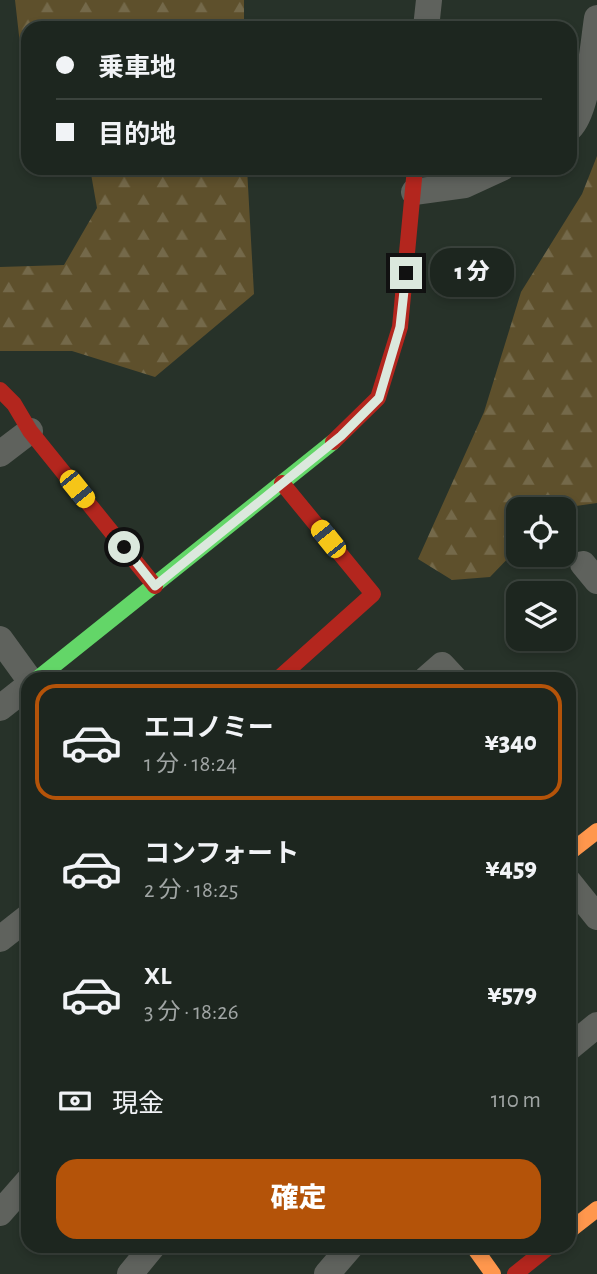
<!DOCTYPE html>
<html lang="ja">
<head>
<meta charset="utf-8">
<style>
  :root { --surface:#1d261f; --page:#252e28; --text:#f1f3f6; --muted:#a0a5a4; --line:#3b433d; --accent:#b45309 }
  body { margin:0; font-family:"Alegreya Sans","Noto Sans JP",sans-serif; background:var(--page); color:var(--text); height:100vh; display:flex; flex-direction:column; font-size:26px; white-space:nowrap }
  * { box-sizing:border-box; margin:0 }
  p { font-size:23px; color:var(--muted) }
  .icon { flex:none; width:38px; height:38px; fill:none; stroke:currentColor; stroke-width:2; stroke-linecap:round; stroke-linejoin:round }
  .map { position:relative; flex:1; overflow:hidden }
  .drawer { position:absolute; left:21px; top:672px; width:555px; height:581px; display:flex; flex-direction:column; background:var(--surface); border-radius:21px; box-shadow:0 4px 10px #0003,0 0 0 2px var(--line) }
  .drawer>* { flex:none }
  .hud { position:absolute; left:21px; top:21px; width:556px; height:154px; border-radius:21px; box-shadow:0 4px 10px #0003,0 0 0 2px var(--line); display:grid; align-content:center; height:154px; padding:0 35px; background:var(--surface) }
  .buttons { position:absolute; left:506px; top:497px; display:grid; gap:14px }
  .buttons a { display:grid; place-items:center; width:70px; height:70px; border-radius:14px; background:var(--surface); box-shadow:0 4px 10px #0003,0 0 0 2px var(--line); font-size:35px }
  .end { position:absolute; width:32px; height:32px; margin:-16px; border:9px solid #dbe8dd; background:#111; box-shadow:0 0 0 4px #111 }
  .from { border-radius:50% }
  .bubble { position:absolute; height:49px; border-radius:21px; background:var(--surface); box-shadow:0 4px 10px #0003,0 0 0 2px var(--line); font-size:23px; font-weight:800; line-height:49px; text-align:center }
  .car { position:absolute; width:21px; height:42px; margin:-21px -10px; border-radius:9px; box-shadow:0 0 5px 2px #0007; background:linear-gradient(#f5c518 24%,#345 0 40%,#f5c518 0 76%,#345 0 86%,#f5c518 0) }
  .hud b { display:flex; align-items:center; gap:24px; height:66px; font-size:26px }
  .hud b+b { border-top:2px solid var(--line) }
  .hud i { width:18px; height:18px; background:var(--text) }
  ul { padding:12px 0 0; list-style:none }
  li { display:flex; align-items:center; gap:21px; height:116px; margin:0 14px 10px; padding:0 21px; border:4px solid transparent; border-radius:21px }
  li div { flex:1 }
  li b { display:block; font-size:26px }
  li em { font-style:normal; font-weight:800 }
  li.active { border-color:var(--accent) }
  li>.icon { width:63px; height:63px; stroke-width:1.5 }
  .pay { display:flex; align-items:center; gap:18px; height:77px; padding:0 35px; font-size:26px }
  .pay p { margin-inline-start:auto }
  .cta { display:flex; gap:14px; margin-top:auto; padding:14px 35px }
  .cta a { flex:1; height:80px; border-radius:21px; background:var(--accent); color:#fff; font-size:28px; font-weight:800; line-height:80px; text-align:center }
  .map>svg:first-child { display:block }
  .forest { fill:url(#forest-firs) }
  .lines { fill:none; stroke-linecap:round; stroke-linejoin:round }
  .street { stroke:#5f625d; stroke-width:26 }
  .fast { stroke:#63d668; stroke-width:16 }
  .slow { stroke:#ff974d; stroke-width:16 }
  .jam { stroke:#b3261e; stroke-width:16 }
  .route { stroke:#dbe8dd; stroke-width:9 }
</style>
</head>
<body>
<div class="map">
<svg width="597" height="1274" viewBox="0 0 597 1274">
  <defs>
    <pattern id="forest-firs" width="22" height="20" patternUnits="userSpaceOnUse" patternTransform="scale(1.75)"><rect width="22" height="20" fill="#5e502c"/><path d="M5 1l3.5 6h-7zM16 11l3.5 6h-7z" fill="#74694a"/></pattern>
  </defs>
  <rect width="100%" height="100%" fill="#273229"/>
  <g class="forest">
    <path d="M15,0H244V28H28V115Z"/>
    <path d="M597,156V503L555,509H518V548L490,577L452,580L418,559L484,412L521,292L582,194Z"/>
    <path d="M90,168H247L254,294L155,377L72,351H0V267L64,265L97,208Z"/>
  </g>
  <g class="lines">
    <g class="street">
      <path d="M426,28L429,0"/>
      <path d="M570,128C588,111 593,44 597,18"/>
      <path d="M414,192L465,185L502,168"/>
      <path d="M0,454L30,431"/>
      <path d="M583,564L597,581"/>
      <path d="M0,639L29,679"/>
      <path d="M426,679L442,665L455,679"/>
      <path d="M0,708L28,686"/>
      <path d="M569,882L597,917"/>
      <path d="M0,939L28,917"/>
      <path d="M569,1048L597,1025"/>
      <path d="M0,1213L28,1181"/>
      <path d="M130,1274L153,1246"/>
      <path d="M327,1274L351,1246"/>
    </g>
    <path class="fast" d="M37,679L333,442"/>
    <g class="slow">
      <path d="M569,853L597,831"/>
      <path d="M569,1231L597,1209"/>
      <path d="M473,1246L493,1274"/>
    </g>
    <g class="jam">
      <path d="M0,390L14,404L30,431L155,586"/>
      <path d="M333,442L378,398L400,327L415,168"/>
      <path d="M278,679L373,594L282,483"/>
      <path d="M515,1274L550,1246"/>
    </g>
  </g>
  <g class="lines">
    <path class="route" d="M124,547L155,586L341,436L379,398L400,327L406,273"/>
  </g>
</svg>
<div class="buttons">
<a><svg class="icon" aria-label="locate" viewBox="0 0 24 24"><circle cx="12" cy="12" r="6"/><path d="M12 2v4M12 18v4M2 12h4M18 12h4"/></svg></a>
<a><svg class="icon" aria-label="layers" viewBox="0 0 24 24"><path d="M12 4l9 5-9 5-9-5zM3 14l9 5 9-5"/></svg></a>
</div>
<i class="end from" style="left:124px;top:547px"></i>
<i class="end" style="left:406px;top:273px"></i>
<div class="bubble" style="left:430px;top:248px;width:84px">1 分</div>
<i class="car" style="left:77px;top:489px;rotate:141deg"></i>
<i class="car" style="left:328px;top:539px;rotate:321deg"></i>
<div class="hud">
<b><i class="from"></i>乗車地</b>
<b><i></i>目的地</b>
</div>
<section class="drawer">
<ul>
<li class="active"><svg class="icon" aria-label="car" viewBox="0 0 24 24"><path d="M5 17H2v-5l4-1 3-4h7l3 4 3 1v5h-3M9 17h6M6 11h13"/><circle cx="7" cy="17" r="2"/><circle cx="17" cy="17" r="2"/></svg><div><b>エコノミー</b><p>1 分 · 18:24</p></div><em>¥340</em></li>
<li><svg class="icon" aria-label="car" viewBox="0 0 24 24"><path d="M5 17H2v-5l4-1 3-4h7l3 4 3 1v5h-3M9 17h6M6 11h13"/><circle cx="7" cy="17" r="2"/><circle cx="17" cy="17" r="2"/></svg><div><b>コンフォート</b><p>2 分 · 18:25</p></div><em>¥459</em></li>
<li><svg class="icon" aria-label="car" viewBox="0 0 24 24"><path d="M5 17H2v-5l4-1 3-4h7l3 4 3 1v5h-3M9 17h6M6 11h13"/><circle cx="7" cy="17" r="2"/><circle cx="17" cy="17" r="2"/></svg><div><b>XL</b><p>3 分 · 18:26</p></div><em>¥579</em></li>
</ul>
<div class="pay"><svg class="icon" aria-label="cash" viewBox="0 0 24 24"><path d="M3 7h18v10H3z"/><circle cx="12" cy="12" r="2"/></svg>現金<p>110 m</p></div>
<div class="cta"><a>確定</a></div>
</section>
</div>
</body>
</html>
